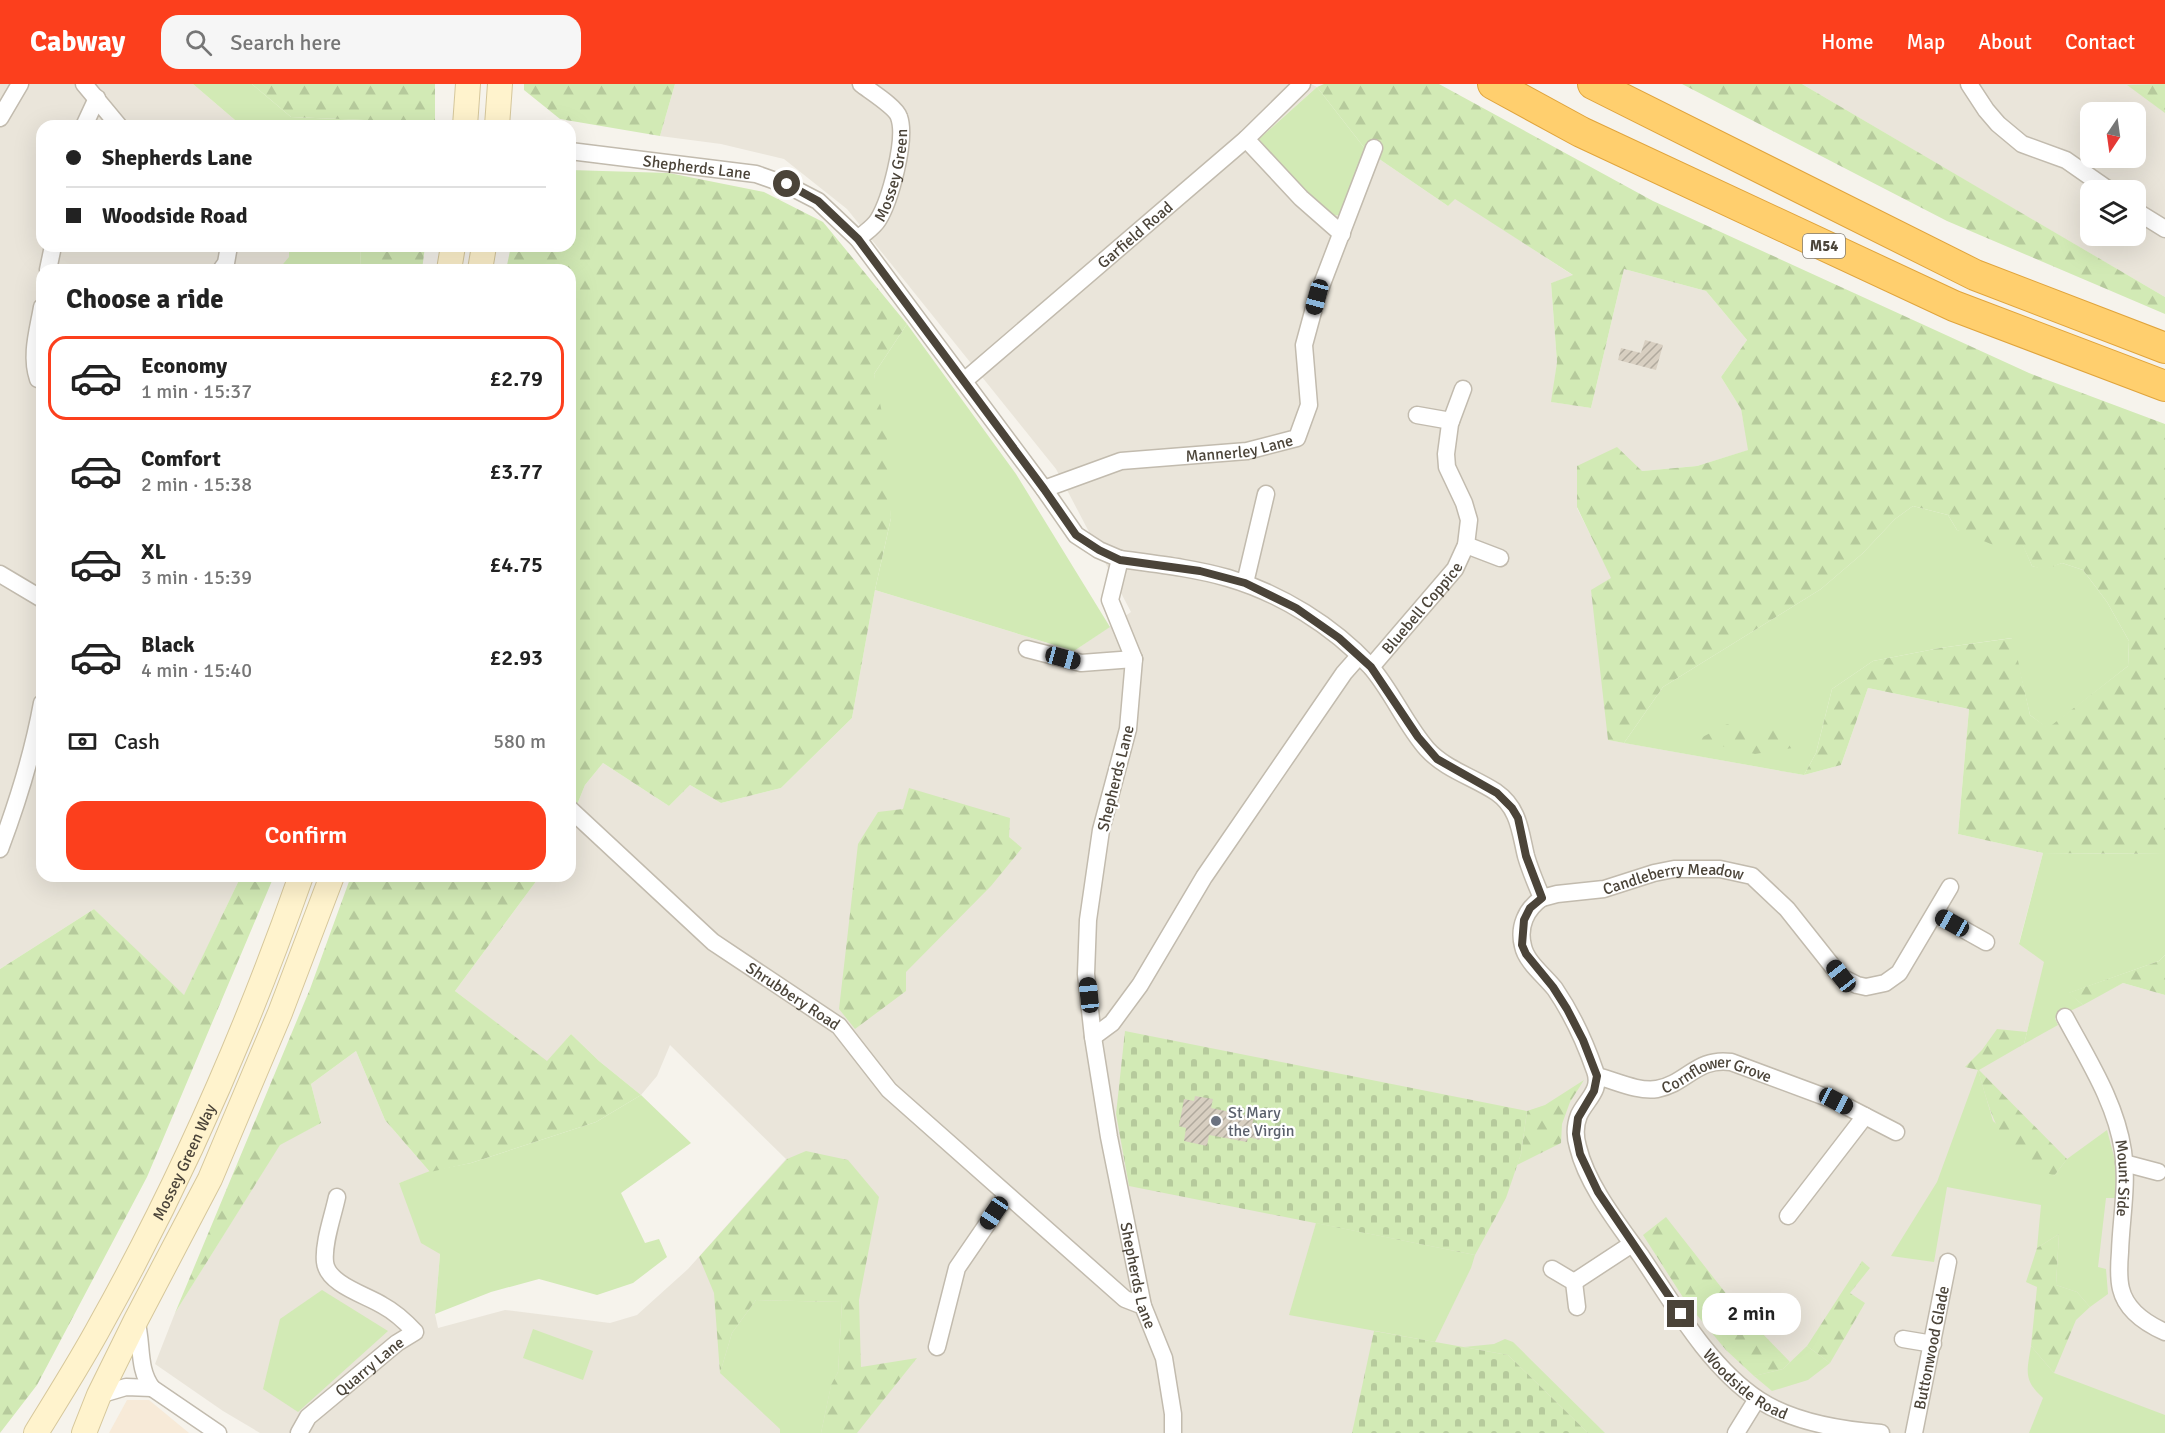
<!DOCTYPE html>
<html lang="en">
<head>
<meta charset="utf-8">
<style>
  :root { --surface:#fff; --page:#f6f6f6; --text:#222; --muted:#767676; --line:#e0e0e0; --accent:#fc3f1d }
  body { margin:0; font-family:Signika,sans-serif; background:var(--page); color:var(--text); height:100vh; display:flex; flex-direction:column; font-size:22px; white-space:nowrap }
  * { box-sizing:border-box; margin:0 }
  p { font-size:20px; color:var(--muted) }
  .icon { flex:none; width:33px; height:33px; fill:none; stroke:currentColor; stroke-width:2; stroke-linecap:round; stroke-linejoin:round }
  .map { position:relative; flex:1; overflow:hidden }
  .side { position:absolute; left:36px; top:180px; width:540px; height:618px; display:flex; flex-direction:column; background:var(--surface); border-radius:18px; box-shadow:0 6px 24px #0002 }
  .side>* { flex:none }
  .hud { position:absolute; left:36px; top:36px; width:540px; height:132px; border-radius:18px; box-shadow:0 6px 24px #0002; display:grid; align-content:center; height:132px; padding:0 30px; background:var(--surface) }
  .needle { width:39px; rotate:193deg }
  .controls { position:absolute; left:2080px; top:18px; display:grid; gap:12px }
  .controls a { display:grid; place-items:center; width:66px; height:66px; border-radius:12px; background:var(--surface); box-shadow:0 6px 24px #0002; font-size:30px }
  .end { position:absolute; width:27px; height:27px; margin:-14px; border:8px solid #4b4439; background:#fff; box-shadow:0 0 0 3px #fff }
  .from { border-radius:50% }
  .bubble { position:absolute; height:42px; border-radius:18px; background:var(--surface); box-shadow:0 6px 24px #0002; font-size:20px; font-weight:600; line-height:42px; text-align:center }
  .car { position:absolute; width:18px; height:36px; margin:-18px -9px; border-radius:8px; box-shadow:0 0 4px 2px #0007; background:linear-gradient(#222 24%,#8ab4d8 0 40%,#222 0 76%,#8ab4d8 0 86%,#222 0) }
  .hud b { display:flex; align-items:center; gap:21px; height:57px; font-size:22px }
  .hud b+b { border-top:2px solid var(--line) }
  .hud i { width:15px; height:15px; background:var(--text) }
  ul { padding:0; list-style:none }
  li { display:flex; align-items:center; gap:18px; height:84px; margin:0 12px 9px; padding:0 18px; border:3px solid transparent; border-radius:18px }
  li div { flex:1 }
  li b { display:block; font-size:22px }
  li em { font-style:normal; font-weight:600 }
  li.on { border-color:var(--accent) }
  li>.icon { width:54px; height:54px; stroke-width:1.5 }
  h2 { padding:0 30px; font-size:27px; line-height:72px }
  .pay { display:flex; align-items:center; gap:15px; height:66px; padding:0 30px; font-size:22px }
  .pay p { margin-inline-start:auto }
  .action { display:flex; gap:12px; margin-top:auto; padding:12px 30px }
  .action a { flex:1; height:69px; border-radius:18px; background:var(--accent); color:#fff; font-size:24px; font-weight:600; line-height:69px; text-align:center }
  header { display:flex; align-items:center; gap:36px; box-sizing:border-box; height:84px; padding:0 30px; background:var(--accent); color:#fff }
  header strong { font-size:28px }
  nav { display:flex; gap:33px; margin-inline-start:auto; font-size:21px }
  .search { width:420px; height:54px; background:var(--page); display:flex; align-items:center; gap:15px; box-sizing:border-box; padding:0 21px; border-radius:18px; color:var(--muted); font-size:22px }
  .map>svg:first-child { display:block }
  .residential { fill:#eae5da; fill-rule:evenodd }
  .commercial { fill:#f7ead8 }
  .grass { fill:#d2eab5 }
  .forest { fill:url(#forest-firs) }
  .cemetery { fill:url(#cemetery-stones) }
  .building { fill:url(#building-hatch) }
  .lines { fill:none; stroke-linecap:round; stroke-linejoin:round }
  .minor-casing { stroke:#c2bbae; stroke-width:19 }
  .secondary-casing { stroke:#d6c79b; stroke-width:26 }
  .motorway-casing { stroke:#e0a43c; stroke-width:32 }
  .minor { stroke:#fff; stroke-width:16 }
  .secondary { stroke:#fff3cd; stroke-width:24 }
  .motorway { stroke:#ffcf6e; stroke-width:30 }
  .route { stroke:#4b4439; stroke-width:8 }
  .worship-dot { fill:#6b7280; stroke:#fff; stroke-width:2 }
  .labels { text-anchor:middle; stroke-width:4.5; stroke-linejoin:round; paint-order:stroke }
  .shield { fill:#fff; stroke:#817c74; stroke-width:1.5 }
  .shield-label { font-size:15px; font-weight:bold; fill:#4b4439 }
  .street-label { font-size:16px; fill:#4b4439; stroke:#fff }
  .worship-label { font-size:16px; fill:#5b616d; stroke:#fff; text-anchor:start }
</style>
</head>
<body>
<header>
<strong>Cabway</strong>
<div class="search"><svg class="icon" aria-label="search" viewBox="0 0 24 24"><circle cx="10" cy="10" r="6"/><path d="M15 15l6 6"/></svg>Search here</div>
<nav><a>Home</a><a>Map</a><a>About</a><a>Contact</a></nav>
</header>
<div class="map">
<svg width="2165" height="1349" viewBox="0 0 2165 1349">
  <defs>
    <pattern id="forest-firs" width="22" height="20" patternUnits="userSpaceOnUse" patternTransform="scale(1.5)"><rect width="22" height="20" fill="#d2eab5"/><path d="M5 1l3.5 6h-7zM16 11l3.5 6h-7z" fill="#b6ca9c"/></pattern>
    <pattern id="cemetery-stones" width="16" height="16" patternUnits="userSpaceOnUse" patternTransform="scale(1.5)"><rect width="16" height="16" fill="#d2eab5"/><path d="M2 7V4a2 2 0 0 1 4 0v3zM10 15v-3a2 2 0 0 1 4 0v3z" fill="#b6ca9c"/></pattern>
    <pattern id="building-hatch" width="6" height="6" patternUnits="userSpaceOnUse" patternTransform="scale(1.5)"><rect width="6" height="6" fill="#d8cfc1"/><path d="M-1 1l2-2M0 6l6-6M5 7l2-2" fill="none" stroke="#b1aa9e"/></pattern>
  </defs>
  <rect width="100%" height="100%" fill="#f6f3ec"/>
  <g class="residential">
    <path d="M0,0H193L242,42H42V162H289L290,173L278,186H42V792H241L184,912L94,825L0,885Z"/>
    <path d="M675,0H1311L1317,3L1259,55L1366,66L1448,122L1455,114L1574,192L1551,199L1557,278L1552,318L1591,324L1624,185L1706,207L1747,256L1721,293L1741,325L1749,366L1697,382L1642,387L1577,424L1612,494L1608,656L1804,691L1841,681L1868,604L1969,625L1958,750L2043,769L2019,859L2045,878L2024,959L2058,940L2055,934L2123,899L2165,911V1349H260L223,1327L155,1280L175,1229L280,1060L321,1039L311,1000L356,967L385,1036L430,1088L399,1099L440,1170L435,1230L438,1244L505,1226L610,1239L637,1231L688,1185L786,1075L670,961L657,992L641,1011L599,977L571,950L547,978L455,907L540,792H570V738L585,701L603,679L669,722L690,701L721,719L781,704L852,634L875,506L1074,567L1131,528L1056,385L847,125L784,75L721,60L660,52Z"/>
    <path d="M1802,0H2165V213L2004,119ZM2091,28H2136V74H2091ZM2091,106H2136V152H2091Z"/>
  </g>
  <path class="commercial" d="M127,1316H149L189,1349H109Z"/>
  <g class="grass">
    <path d="M193,0H252L291,33L365,36V42H242Z"/>
    <path d="M1317,3L1366,66L1340,131L1330,132L1298,105L1259,55Z"/>
    <path d="M289,162H361L360,186H278L289,173Z"/>
    <path d="M907,240L1016,390L1110,543L1074,567L875,506L891,434L874,290Z"/>
    <path d="M1913,422L1948,431L1957,446L2023,461L2032,482L2044,485L2062,479L2083,486L2107,518L2129,557L2128,582L2048,645L2030,631L2012,554L1940,564L1873,577L1832,605L1816,669L1804,691L1624,659L1663,603L1821,505L1863,469L1895,435Z"/>
    <path d="M2043,769L2165,770V871L2159,877L2069,909L2083,921L2055,934L2058,941L2024,960L2044,878L2019,860Z"/>
    <path d="M1978,986L1993,1037L2054,1092L2067,1075L2107,1046L2116,1080V1114H2106L2098,1183L2106,1185L2108,1210L2090,1223L2077,1208L2056,1201L2059,1150L2037,1164L2041,1121L1947,1103L1934,1178L1891,1172L1937,1098Z"/>
    <path d="M641,1011L691,1059L621,1109L645,1159L659,1155L667,1173L633,1199L597,1211L539,1195L491,1208L435,1230L440,1170L421,1159L399,1099L430,1087L471,1079L596,1038Z"/>
    <path d="M1316,1139L1475,1171L1471,1184L1435,1258L1289,1231Z"/>
    <path d="M322,1206L388,1247L298,1328L263,1305L280,1235Z"/>
    <path d="M756,1216L842,1218L838,1288L831,1302L821,1349H780V1345L720,1289L732,1249Z"/>
    <path d="M533,1245L593,1267L583,1296L523,1274Z"/>
    <path d="M1505,1255L1513,1258L1605,1349H1588L1508,1271L1464,1263L1494,1260Z"/>
    <path d="M1807,1262L1830,1279L1808,1296L1772,1307L1754,1292L1783,1285Z"/>
    <path d="M2031,1262L2054,1289L2165,1331V1349H2029L2043,1314C2023,1296 2027,1287 2031,1262Z"/>
  </g>
  <g class="forest">
    <path d="M252,0H435V42H365L364,36L291,33Z"/>
    <path d="M524,0H675L660,52L560,35L524,6Z"/>
    <path d="M1324,0H1439L1653,117L2029,289L2165,340V770L2043,769L1958,750L1969,625L1868,604L1841,681L1804,691L1816,669L1832,605L1873,577L1940,564L2013,554L2030,631L2048,644L2128,582L2129,557L2107,518L2083,486L2062,479L2044,486L2032,482L2023,462L2003,465L1957,446L1948,431L1913,422L1895,435L1863,469L1821,505L1663,603L1624,659L1608,656L1591,506L1611,494L1577,423V382L1617,363L1642,387L1697,382L1748,366L1741,325L1721,293L1747,256L1706,207L1624,185L1591,324L1551,318L1557,278L1551,199L1573,191L1455,115L1448,122L1366,66L1317,3Z"/>
    <path d="M1682,0H1802L2165,213V230L1947,137Z"/>
    <path d="M2165,0V29L2127,1Z"/>
    <path d="M570,86L669,89L764,108L823,138L907,240L874,290L887,353L891,434L875,506L852,634L781,704L721,719L690,701L669,722L603,679L585,701L570,738V186H506L511,162H570Z"/>
    <path d="M361,162H425L422,186H360Z"/>
    <path d="M1727,640L1788,646L1798,652L1799,663L1755,670L1697,656Z"/>
    <path d="M909,704L1010,734L1009,753L1022,764L991,802L906,888V907L855,945L839,925L858,760L878,728L903,725Z"/>
    <path d="M241,792H274L147,1093L37,1301L0,1349V885L94,825L184,911Z"/>
    <path d="M351,792H540L455,907L547,977L571,950L599,977L641,1011L596,1038L471,1079L430,1088L385,1036L356,967L311,1000L321,1039L280,1061L175,1229L310,905Z"/>
    <path d="M2165,871V911L2123,899L2083,921L2068,909L2159,877Z"/>
    <path d="M1997,945L2027,948L2024,960L1979,986L2067,1075L2054,1092C1999,1066 1994,1041 1978,986L1965,983L1982,966Z"/>
    <path d="M1584,996L1570,1018L1562,1040L1561,1059L1517,1081L1521,1070L1527,1027L1545,1021Z"/>
    <path d="M806,1067L848,1076L879,1113L859,1216L861,1283L917,1274L857,1349H821L831,1301L838,1288L842,1218L756,1216L732,1249L720,1289L714,1209L699,1173L787,1075Z"/>
    <path d="M1666,1133L1735,1221L1790,1278L1783,1285L1754,1292L1726,1266L1686,1218L1643,1151Z"/>
    <path d="M2059,1150L2056,1201L2077,1208L2090,1223L2076,1236L2054,1289L2031,1262L2037,1203L2026,1198L2037,1164Z"/>
    <path d="M1862,1177L1870,1184L1850,1209L1865,1219L1830,1279L1807,1262Z"/>
  </g>
  <g class="cemetery">
    <path d="M1125,947L1527,1027L1521,1070L1506,1114L1475,1171L1129,1102L1116,1030Z"/>
    <path d="M1374,1247L1508,1271L1588,1349H1352Z"/>
  </g>
  <g class="building">
    <path d="M1645,256L1663,261L1656,286L1618,276L1621,264L1641,269Z"/>
    <path d="M1195,1012L1213,1015L1211,1024L1254,1033L1252,1041L1262,1043L1260,1056L1248,1053L1247,1058L1209,1051L1207,1062L1184,1057L1186,1044L1179,1042L1184,1015L1194,1017Z"/>
  </g>
  <g class="lines">
    <defs>
      <g id="minor">
        <path d="M84,0L119,42"/>
        <path d="M1969,0L1986,26L1998,40L2022,60L2066,76L2109,106"/>
        <path d="M0,34L20,0"/>
        <path d="M84,42L97,14"/>
        <path d="M1246,55L1301,114L1342,150"/>
        <path id="s1" d="M570,67L756,90L787,101L818,117L858,155L1044,405L1076,451L1099,466L1120,475L1110,516L1134,575L1128,645L1101,746L1088,836L1086,890L1093,953L1109,1053L1143,1222L1164,1274L1173,1330V1349"/>
        <path d="M2136,127L2165,145"/>
        <path id="s2" d="M858,155C864,149 873,144 878,136C890,117 907,55 899,33C896,23 870,7 861,0"/>
        <path d="M48,186L53,162"/>
        <path d="M221,186L226,179L229,162"/>
        <path d="M42,223C38,247 30,271 38,295L42,296"/>
        <path id="s3" d="M964,297L1246,55L1302,0"/>
        <path d="M1417,331L1451,337"/>
        <path id="s4" d="M1044,405L1121,377L1247,367L1297,354L1309,321L1304,261L1317,213L1374,64"/>
        <path d="M1466,461L1500,474"/>
        <path id="s5" d="M1120,475C1156,480 1193,484 1228,494C1280,509 1333,542 1370,582C1392,607 1405,640 1427,665C1445,685 1473,693 1496,708C1519,724 1520,747 1526,772C1530,786 1536,800 1542,814C1526,825 1518,843 1523,862C1526,878 1545,892 1555,905C1572,930 1585,958 1595,987C1602,1006 1586,1016 1579,1031C1575,1041 1575,1053 1578,1063C1587,1101 1619,1141 1641,1172C1674,1221 1709,1283 1759,1316C1793,1338 1841,1346 1881,1349"/>
        <path d="M0,490L42,515"/>
        <path d="M1245,499L1266,410"/>
        <path d="M1027,565L1081,579L1134,575"/>
        <path id="s6" d="M1371,583L1455,485L1466,461L1469,436L1464,419L1447,383L1446,370L1450,340L1463,305"/>
        <path id="s7" d="M570,725L713,858L839,942L889,1006L1125,1215L1143,1222"/>
        <path d="M0,765C18,717 33,669 42,619"/>
        <path id="s8" d="M1542,814L1557,810L1604,805L1654,789L1674,785H1720L1752,792L1787,825L1841,893L1857,901L1866,903L1885,899L1899,889L1950,803"/>
        <path d="M1936,830L1986,858"/>
        <path id="s9" d="M2065,933C2088,976 2116,1019 2123,1067C2128,1100 2121,1135 2120,1168C2119,1180 2118,1193 2121,1205C2126,1226 2147,1240 2165,1248"/>
        <path d="M1093,953L1112,939L1140,901L1204,793L1344,589L1359,572"/>
        <path id="s10" d="M1597,992C1616,997 1638,1008 1657,1005C1686,1000 1697,973 1731,978L1836,1017L1896,1048"/>
        <path d="M2124,1079L2158,1088"/>
        <path d="M1788,1132L1865,1032"/>
        <path d="M1552,1185L1574,1198L1577,1223"/>
        <path d="M1574,1198L1632,1160"/>
        <path d="M136,1236C143,1260 137,1284 152,1304L218,1349"/>
        <path d="M1903,1255L1933,1260"/>
        <path d="M937,1263L957,1184L1007,1111"/>
        <path d="M99,1311L126,1303L152,1304"/>
        <path id="s11" d="M299,1349L308,1333L397,1259L415,1248C405,1237 395,1228 382,1221C366,1211 327,1200 325,1178C323,1159 333,1132 337,1113"/>
        <path d="M1736,1349L1757,1315"/>
        <path id="s12" d="M1914,1349L1948,1178"/>
      </g>
      <g id="secondary">
        <path d="M465,42L468,0"/>
        <path d="M497,42L500,0"/>
        <path d="M449,186L453,162"/>
        <path d="M480,186L484,162"/>
        <path id="s13" d="M36,1349C58,1313 81,1277 101,1240C181,1097 247,946 301,792"/>
        <path d="M84,1349L99,1311L136,1236L210,1095L280,929L332,792"/>
      </g>
      <g id="motorway">
        <path d="M1493,0L1581,48L1954,222L2165,302"/>
        <path d="M1593,0L1975,191L2165,264"/>
      </g>
    </defs>
    <use href="#minor" class="minor-casing"/>
    <use href="#secondary" class="secondary-casing"/>
    <use href="#motorway" class="motorway-casing"/>
    <use href="#minor" class="minor"/>
    <use href="#secondary" class="secondary"/>
    <use href="#motorway" class="motorway"/>
  </g>
  <g class="lines">
    <path class="route" d="M787,100L818,117L858,155L1044,405L1076,451L1099,466L1120,476L1200,487L1245,499L1296,524L1339,554L1371,583L1418,653L1437,675L1497,709L1512,724L1518,734L1526,772L1542,814L1530,824L1524,836L1522,861L1526,870L1553,903L1567,925L1583,956L1597,992L1594,1007L1578,1034L1576,1050L1580,1070L1598,1108L1681,1230"/>
  </g>
  <circle class="worship-dot" cx="1216" cy="1037" r="6"/>
  <g class="labels">
    <rect class="shield" x="1803" y="150" width="42" height="24" rx="4.5"/>
    <g class="shield-label">
      <text x="1824" y="167">M54</text>
    </g>
    <g class="street-label">
      <text dy="6" stroke="none"><textPath href="#s1" startOffset="128">Shepherds Lane</textPath></text>
      <text dy="6" stroke="none"><textPath href="#s2" startOffset="75">Mossey Green</textPath></text>
      <text dy="6" stroke="none"><textPath href="#s3" startOffset="225">Garfield Road</textPath></text>
      <text dy="6" stroke="none"><textPath href="#s4" startOffset="201">Mannerley Lane</textPath></text>
      <text dy="6" stroke="none"><textPath href="#s6" startOffset="78">Bluebell Coppice</textPath></text>
      <text transform="translate(1115 694) rotate(-76)" y="6">Shepherds Lane</text>
      <text dy="6" stroke="none"><textPath href="#s8" startOffset="134">Candleberry Meadow</textPath></text>
      <text dy="6" stroke="none"><textPath href="#s7" startOffset="292">Shrubbery Road</textPath></text>
      <text dy="6" stroke="none"><textPath href="#s10" startOffset="126">Cornflower Grove</textPath></text>
      <text dy="6" stroke="none"><textPath href="#s13" startOffset="309">Mossey Green Way</textPath></text>
      <text dy="6" stroke="none"><textPath href="#s9" startOffset="174">Mount Side</textPath></text>
      <text dy="6" stroke="none"><textPath href="#s1" startOffset="1460">Shepherds Lane</textPath></text>
      <text dy="6" stroke="none"><textPath href="#s12" startOffset="87">Buttonwood Glade</textPath></text>
      <text dy="6" stroke="none"><textPath href="#s11" startOffset="98">Quarry Lane</textPath></text>
      <text dy="6" stroke="none"><textPath href="#s5" startOffset="1155">Woodside Road</textPath></text>
    </g>
    <g class="worship-label">
      <text x="1228" y="1034">St Mary<tspan x="1228" dy="18">the Virgin</tspan></text>
    </g>
  </g>
</svg>
<div class="controls">
<a><svg class="needle" viewBox="-14 -14 28 28"><path d="M0-13l5 13h-10z" fill="#e53935"/><path d="M0 13l5-13h-10z" fill="#767676"/></svg></a>
<a><svg class="icon" aria-label="layers" viewBox="0 0 24 24"><path d="M12 4l9 5-9 5-9-5zM3 14l9 5 9-5"/></svg></a>
</div>
<i class="end from" style="left:787px;top:100px"></i>
<i class="end" style="left:1681px;top:1230px"></i>
<div class="bubble" style="left:1702px;top:1209px;width:99px">2 min</div>
<i class="car" style="left:1317px;top:213px;rotate:195deg"></i>
<i class="car" style="left:1063px;top:574px;rotate:105deg"></i>
<i class="car" style="left:1952px;top:839px;rotate:299deg"></i>
<i class="car" style="left:1841px;top:892px;rotate:322deg"></i>
<i class="car" style="left:1089px;top:911px;rotate:354deg"></i>
<i class="car" style="left:1836px;top:1017px;rotate:118deg"></i>
<i class="car" style="left:994px;top:1129px;rotate:214deg"></i>
<div class="hud">
<b><i class="from"></i>Shepherds Lane</b>
<b><i></i>Woodside Road</b>
</div>
<section class="side">
<h2>Choose a ride</h2>
<ul>
<li class="on"><svg class="icon" aria-label="car" viewBox="0 0 24 24"><path d="M5 17H2v-5l4-1 3-4h7l3 4 3 1v5h-3M9 17h6M6 11h13"/><circle cx="7" cy="17" r="2"/><circle cx="17" cy="17" r="2"/></svg><div><b>Economy</b><p>1 min · 15:37</p></div><em>£2.79</em></li>
<li><svg class="icon" aria-label="car" viewBox="0 0 24 24"><path d="M5 17H2v-5l4-1 3-4h7l3 4 3 1v5h-3M9 17h6M6 11h13"/><circle cx="7" cy="17" r="2"/><circle cx="17" cy="17" r="2"/></svg><div><b>Comfort</b><p>2 min · 15:38</p></div><em>£3.77</em></li>
<li><svg class="icon" aria-label="car" viewBox="0 0 24 24"><path d="M5 17H2v-5l4-1 3-4h7l3 4 3 1v5h-3M9 17h6M6 11h13"/><circle cx="7" cy="17" r="2"/><circle cx="17" cy="17" r="2"/></svg><div><b>XL</b><p>3 min · 15:39</p></div><em>£4.75</em></li>
<li><svg class="icon" aria-label="car" viewBox="0 0 24 24"><path d="M5 17H2v-5l4-1 3-4h7l3 4 3 1v5h-3M9 17h6M6 11h13"/><circle cx="7" cy="17" r="2"/><circle cx="17" cy="17" r="2"/></svg><div><b>Black</b><p>4 min · 15:40</p></div><em>£2.93</em></li>
</ul>
<div class="pay"><svg class="icon" aria-label="cash" viewBox="0 0 24 24"><path d="M3 7h18v10H3z"/><circle cx="12" cy="12" r="2"/></svg>Cash<p>580 m</p></div>
<div class="action"><a>Confirm</a></div>
</section>
</div>
</body>
</html>
